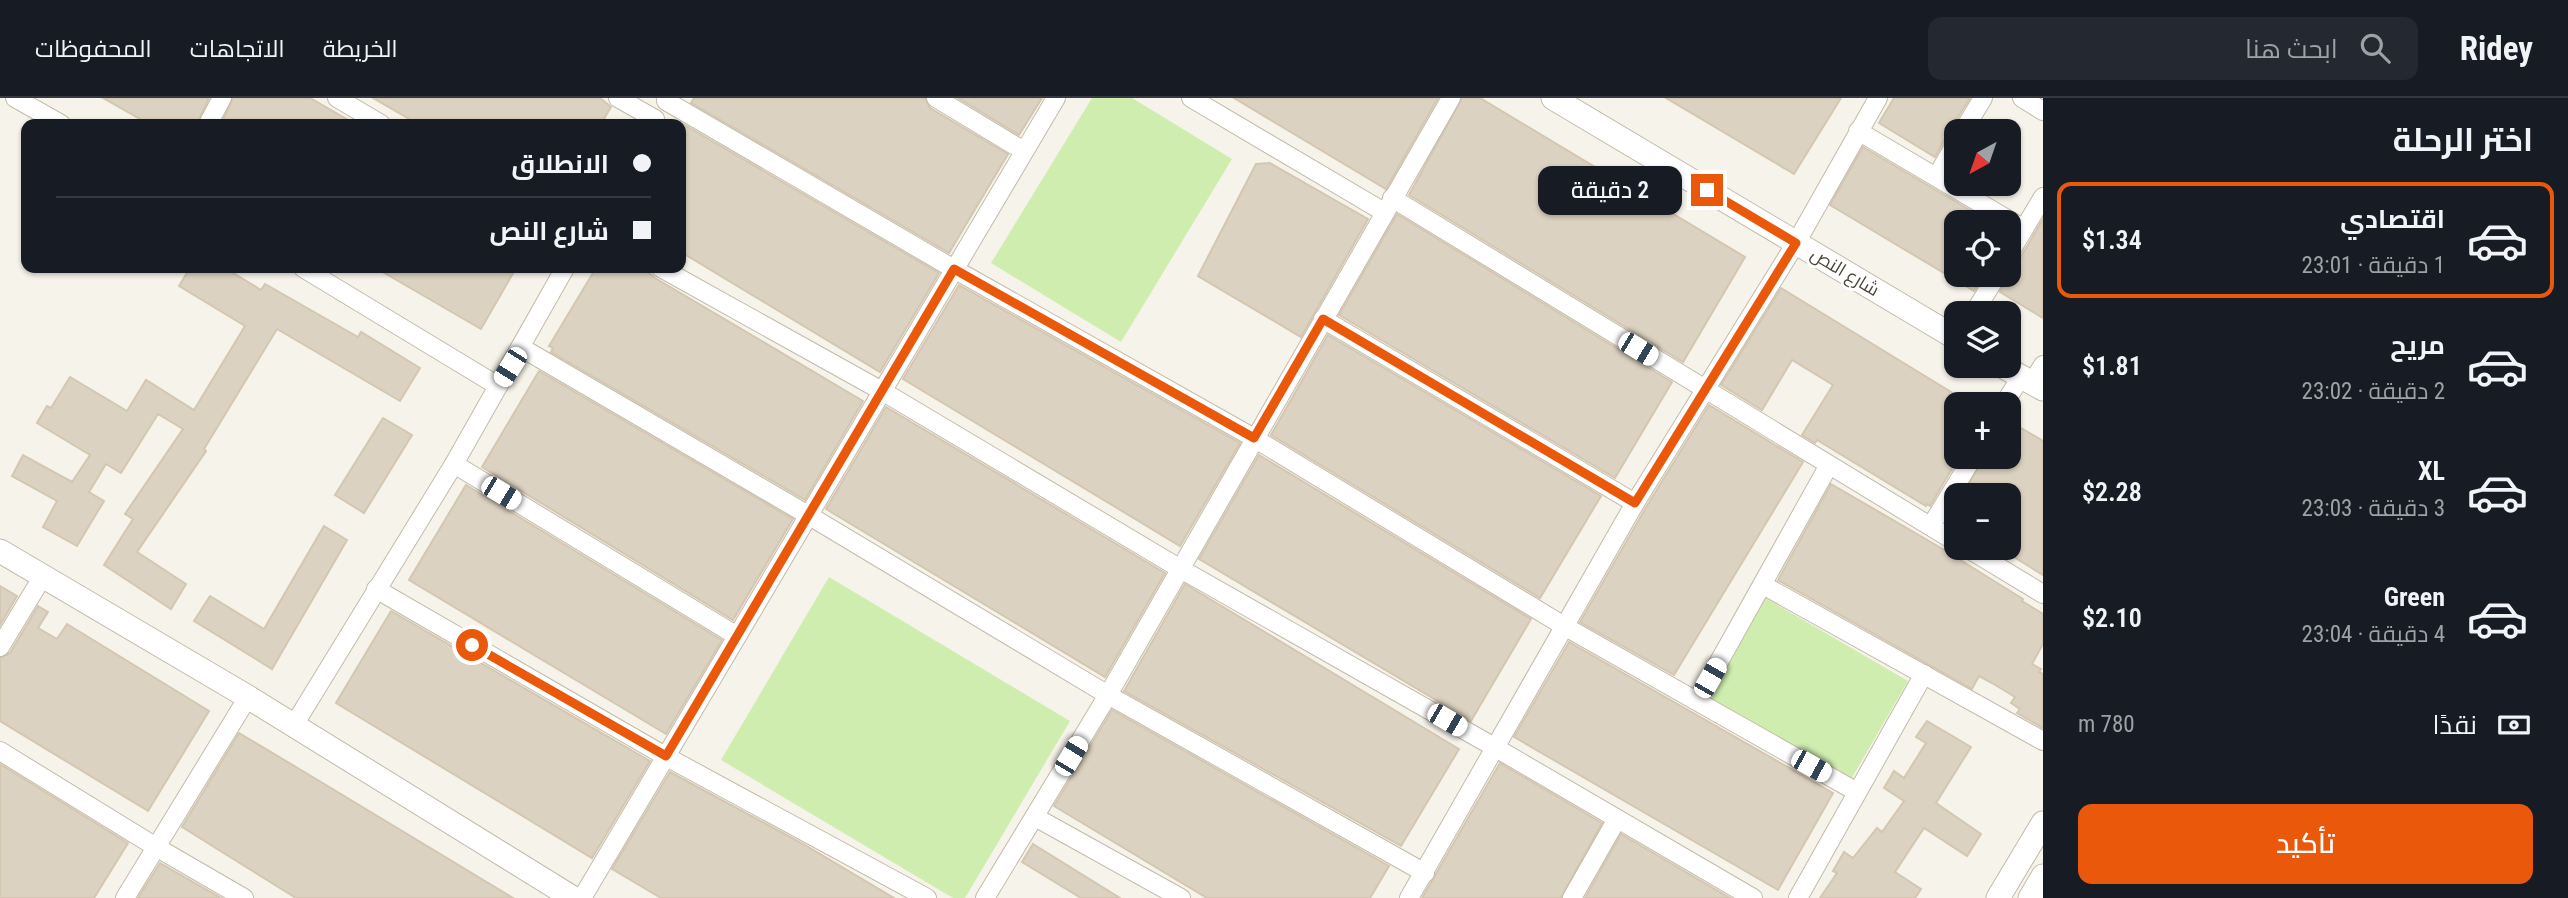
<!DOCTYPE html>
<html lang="ar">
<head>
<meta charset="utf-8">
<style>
  :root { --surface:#171b24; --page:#242831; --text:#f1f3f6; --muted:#9ea1a6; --line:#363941; --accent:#ea580c }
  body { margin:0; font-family:"Roboto Condensed",Cairo,sans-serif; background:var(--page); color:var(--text); direction:rtl; height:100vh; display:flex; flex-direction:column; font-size:26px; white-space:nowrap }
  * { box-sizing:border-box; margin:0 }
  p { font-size:23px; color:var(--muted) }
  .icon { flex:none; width:38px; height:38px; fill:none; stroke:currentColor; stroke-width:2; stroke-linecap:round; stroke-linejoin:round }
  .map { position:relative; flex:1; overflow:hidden; direction:ltr }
  .sheet { display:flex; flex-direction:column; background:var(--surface); width:525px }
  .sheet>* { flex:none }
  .hud { position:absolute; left:21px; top:21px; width:665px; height:154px; border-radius:14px; box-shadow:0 2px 5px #0004; direction:rtl; display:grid; align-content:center; height:154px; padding:0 35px; background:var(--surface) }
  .needle { width:46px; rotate:220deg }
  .buttons { position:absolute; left:1944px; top:21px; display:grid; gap:14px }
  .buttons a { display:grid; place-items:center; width:77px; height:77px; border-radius:14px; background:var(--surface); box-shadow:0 2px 5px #0004; font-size:35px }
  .end { position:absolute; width:32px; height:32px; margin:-16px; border:9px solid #ea580c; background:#fff; box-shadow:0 0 0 4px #fff }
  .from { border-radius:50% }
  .bubble { position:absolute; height:49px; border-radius:14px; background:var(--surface); box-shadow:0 2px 5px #0004; font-size:23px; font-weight:600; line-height:49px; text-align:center; direction:rtl }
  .car { position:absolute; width:21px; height:42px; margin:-21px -10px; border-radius:9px; box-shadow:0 0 5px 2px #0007; background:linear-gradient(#fff 24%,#345 0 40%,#fff 0 76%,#345 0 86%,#fff 0) }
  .hud b { display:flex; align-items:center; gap:24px; height:66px; font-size:26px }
  .hud b+b { border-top:2px solid var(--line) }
  .hud i { width:18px; height:18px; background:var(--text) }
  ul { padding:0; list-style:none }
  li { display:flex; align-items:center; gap:21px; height:116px; margin:0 14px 10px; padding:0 21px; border:4px solid transparent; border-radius:14px }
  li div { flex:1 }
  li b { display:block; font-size:26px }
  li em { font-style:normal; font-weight:600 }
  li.on { border-color:var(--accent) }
  li>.icon { width:63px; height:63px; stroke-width:1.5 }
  h2 { padding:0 35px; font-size:32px; line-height:84px }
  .pay { display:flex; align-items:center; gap:18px; height:77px; padding:0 35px; font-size:26px }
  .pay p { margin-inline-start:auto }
  .cta { display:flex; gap:14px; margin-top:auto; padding:14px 35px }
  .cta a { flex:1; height:80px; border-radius:14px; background:var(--accent); color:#fff; font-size:28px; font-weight:600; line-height:80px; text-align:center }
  header { display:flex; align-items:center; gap:42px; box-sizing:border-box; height:98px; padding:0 35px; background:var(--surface); border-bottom:2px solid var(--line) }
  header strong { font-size:33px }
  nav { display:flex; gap:38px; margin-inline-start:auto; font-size:24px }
  .search { width:490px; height:63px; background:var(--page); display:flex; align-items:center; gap:18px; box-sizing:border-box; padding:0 24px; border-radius:14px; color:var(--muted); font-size:26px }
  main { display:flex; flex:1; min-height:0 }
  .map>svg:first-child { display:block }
  .green { fill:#d0edb0 }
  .building { fill:#dcd2c1; stroke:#d4c7b1; stroke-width:2 }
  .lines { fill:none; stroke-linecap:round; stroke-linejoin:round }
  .minor-casing { stroke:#c3bbab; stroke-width:20 }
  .tertiary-casing { stroke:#c3bbab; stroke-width:25 }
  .minor { stroke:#fff; stroke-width:18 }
  .tertiary { stroke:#fff; stroke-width:23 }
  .route { stroke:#ea580c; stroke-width:9 }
  .labels { text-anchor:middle; stroke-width:6; stroke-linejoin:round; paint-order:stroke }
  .street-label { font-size:18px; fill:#4b4437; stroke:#fff }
</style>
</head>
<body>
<header>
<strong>Ridey</strong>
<div class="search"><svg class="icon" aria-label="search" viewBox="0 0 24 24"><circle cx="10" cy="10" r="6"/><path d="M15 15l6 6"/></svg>ابحث هنا</div>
<nav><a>الخريطة</a><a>الاتجاهات</a><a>المحفوظات</a></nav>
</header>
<main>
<section class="sheet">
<h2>اختر الرحلة</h2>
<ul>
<li class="on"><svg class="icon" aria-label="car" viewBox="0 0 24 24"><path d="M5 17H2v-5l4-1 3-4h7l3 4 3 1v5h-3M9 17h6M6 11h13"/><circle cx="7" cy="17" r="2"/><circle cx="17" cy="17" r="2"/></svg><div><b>اقتصادي</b><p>1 دقيقة · 23:01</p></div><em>$1.34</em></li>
<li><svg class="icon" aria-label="car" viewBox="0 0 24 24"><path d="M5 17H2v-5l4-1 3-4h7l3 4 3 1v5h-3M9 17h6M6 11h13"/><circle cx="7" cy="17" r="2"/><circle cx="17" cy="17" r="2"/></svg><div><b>مريح</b><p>2 دقيقة · 23:02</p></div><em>$1.81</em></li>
<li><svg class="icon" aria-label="car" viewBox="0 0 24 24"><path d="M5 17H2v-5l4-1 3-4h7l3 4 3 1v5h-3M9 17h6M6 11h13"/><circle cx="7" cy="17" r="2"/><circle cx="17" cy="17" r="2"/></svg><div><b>XL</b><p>3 دقيقة · 23:03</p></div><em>$2.28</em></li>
<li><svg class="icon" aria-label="car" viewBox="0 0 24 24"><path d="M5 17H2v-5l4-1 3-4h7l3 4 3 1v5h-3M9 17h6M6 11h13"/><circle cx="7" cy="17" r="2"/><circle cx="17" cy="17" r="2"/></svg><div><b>Green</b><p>4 دقيقة · 23:04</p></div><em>$2.10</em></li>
</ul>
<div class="pay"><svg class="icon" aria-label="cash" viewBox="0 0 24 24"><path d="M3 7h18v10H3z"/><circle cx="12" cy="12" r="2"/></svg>نقدًا<p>780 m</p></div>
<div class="cta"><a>تأكيد</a></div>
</section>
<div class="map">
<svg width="2043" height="800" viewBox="0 0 2043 800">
  <rect width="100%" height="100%" fill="#f6f3ea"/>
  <g class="green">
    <path d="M1092,0H1132L1232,61L1121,244L991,165Z"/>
    <path d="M829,479L1070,623L965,800H953L721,662Z"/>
    <path d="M1762,498L1908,583L1850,683L1704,598Z"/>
  </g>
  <g class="building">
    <path d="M103,0H209L197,26H149Z"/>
    <path d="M233,0H310L355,26H221Z"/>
    <path d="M373,0H600L611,9L601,26H418Z"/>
    <path d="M694,0H925L930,10L1008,56L949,155L691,5Z"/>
    <path d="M958,0H1042L1019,37Z"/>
    <path d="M1234,0H1438L1386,91Z"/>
    <path d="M1462,0H1480L1745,159L1683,264L1409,97Z"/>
    <path d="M1666,0H1841L1794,76Z"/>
    <path d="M1894,0H1970L1953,27L1952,35L1946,39L1935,59L1879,25Z"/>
    <path d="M681,25L939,175L880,274L681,154Z"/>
    <path d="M1863,49L1990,124H1956V177H1984L1974,193L1830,107Z"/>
    <path d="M1270,65L1368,121L1301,239L1198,178L1256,66Z"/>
    <path d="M1397,116L1672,284L1615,380L1339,217Z"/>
    <path d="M2043,121V220L2000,194L2009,177V167L2019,162Z"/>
    <path d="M190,170H225L261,192L265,186L358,239L361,234L420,270L400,303L277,231L204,351L206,353L137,454L186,486L171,511L104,467L133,421L125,416L183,331L158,316L121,375L106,366L89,394L104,403L77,448L43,429L57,403L12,378L23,357L72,384L90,357L37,325L47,308L51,310L70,279L127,313L146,282L194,312L245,228L179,188Z"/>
    <path d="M376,170H516L481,231Z"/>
    <path d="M596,170H643L655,180L863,303L805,402L551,254L553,250L549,248Z"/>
    <path d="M959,187L1240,345L1180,448L903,281Z"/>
    <path d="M1781,190L1956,297V364L1930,408L1927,406L1926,408L1817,342L1815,345L1802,337L1833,287L1792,262L1762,312L1721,287Z"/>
    <path d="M1328,237L1601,398L1540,500L1271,337Z"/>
    <path d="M539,273L793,421L733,522L482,369Z"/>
    <path d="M1709,307L1803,364L1674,577L1580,524L1645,411Z"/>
    <path d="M886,309L1165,475L1105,579L826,411Z"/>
    <path d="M383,320L412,337L364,415L335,397Z"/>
    <path d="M2009,323L2043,343V477L2009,456V397H1963L1984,359H2009Z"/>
    <path d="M1259,357L1531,521L1471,623L1199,461Z"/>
    <path d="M1831,386L1941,450L2023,501L2022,503L2043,516V546L2032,566L2041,571L2039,574L2043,576V630L2017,615L2020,611L2011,605L2015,599L1992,585L1979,578L1972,591L1778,482Z"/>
    <path d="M466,387L722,542L666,636L409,482Z"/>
    <path d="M324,428L347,442L272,571L194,523L210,498L264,531Z"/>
    <path d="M1185,486L1459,651L1401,748L1124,593Z"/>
    <path d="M0,488L17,498L0,527Z"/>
    <path d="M38,508L48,514L38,530L57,541L67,526L209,613L148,713L0,623V560L10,555Z"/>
    <path d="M391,513L650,663L592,760L336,605Z"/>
    <path d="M1569,544L1833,695L1778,792L1514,639Z"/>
    <path d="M1112,612L1389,768L1370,800H1207L1054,708Z"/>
    <path d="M1927,623L1971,649L1936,705L1981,736L1967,758L1924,730L1895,774L1921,791L1915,800H1820L1837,775L1833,773L1844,754L1853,760L1877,730L1882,734L1904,703L1884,690L1894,673L1904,680L1926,645L1916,639Z"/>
    <path d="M239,635L321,684L513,800H296L182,729Z"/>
    <path d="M1500,665L1602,725L1561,800H1422Z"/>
    <path d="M0,666L128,745L94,800H0Z"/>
    <path d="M670,674L805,747L894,800H661L612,771Z"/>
    <path d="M1621,736L1730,800H1585Z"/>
    <path d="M1033,746L1120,800H1081L1022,764Z"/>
    <path d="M160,765L221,800H138Z"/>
  </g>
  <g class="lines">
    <defs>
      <g id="minor">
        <path d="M15,0L61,26"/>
        <path d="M337,0L381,26"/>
        <path d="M618,0L655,21"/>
        <path d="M936,0L1024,53"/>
        <path d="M1191,0L1384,114"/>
        <path d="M2022,0L2043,13"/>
        <path d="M666,3L954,171L1254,340L1564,528L1857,694"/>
        <path d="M208,26L222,0"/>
        <path d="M1858,33L2024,131"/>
        <path d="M1963,33L1983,0"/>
        <path d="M1937,78L1956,45"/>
        <path d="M1392,100L1956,444"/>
        <path d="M2009,156L2043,99"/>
        <path d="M303,170L498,288"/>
        <path d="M661,170L882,293L1179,470L1496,650L1753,800"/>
        <path d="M1974,215L1997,177"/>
        <path d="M1323,221L1635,405"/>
        <path d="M522,250L808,417L1108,597L1425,775"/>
        <path d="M2032,285L2043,267"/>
        <path d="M2004,306L2021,279"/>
        <path d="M454,366L737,538"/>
        <path d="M1931,428L1973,359"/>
        <path d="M1967,450L2043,496"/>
        <path d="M1763,487L2043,643"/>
        <path d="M376,491L665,658L927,800"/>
        <path d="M0,549L43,478"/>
        <path d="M1697,603L1829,367"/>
        <path d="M294,627L454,366L565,170"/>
        <path d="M0,653L156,749L244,800"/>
        <path d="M1035,719L1181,800"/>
        <path d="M125,800L248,599"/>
        <path d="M582,800L1056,0"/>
        <path d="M985,800L1108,597L1451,0"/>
        <path d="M1409,800L1635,405L1796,145L1878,0"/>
        <path d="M1572,800L1617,721"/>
        <path d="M1798,800L1924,576"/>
      </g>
      <g id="tertiary">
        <path d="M1553,0L1956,240"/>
        <path d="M2002,268L2043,291"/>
        <path d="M0,453L248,599L573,800"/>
        <path d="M1998,800L2043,725"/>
        <path d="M2030,800L2043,778"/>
      </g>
    </defs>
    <use href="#minor" class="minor-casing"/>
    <use href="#tertiary" class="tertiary-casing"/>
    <use href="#minor" class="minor"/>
    <use href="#tertiary" class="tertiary"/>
  </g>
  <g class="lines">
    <path class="route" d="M472,547L666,658L954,171L1254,340L1323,221L1635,405L1796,145L1707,92"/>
  </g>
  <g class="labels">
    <g class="street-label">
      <text transform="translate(1845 174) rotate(31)" y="6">شارع النص</text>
    </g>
  </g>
</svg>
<div class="buttons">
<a><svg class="needle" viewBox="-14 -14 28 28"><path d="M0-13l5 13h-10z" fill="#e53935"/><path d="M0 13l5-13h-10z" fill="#9ea1a6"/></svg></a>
<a><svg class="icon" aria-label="locate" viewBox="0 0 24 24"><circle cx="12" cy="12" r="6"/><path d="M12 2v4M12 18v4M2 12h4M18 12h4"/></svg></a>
<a><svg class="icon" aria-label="layers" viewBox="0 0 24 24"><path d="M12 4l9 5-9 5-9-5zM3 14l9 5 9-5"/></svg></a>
<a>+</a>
<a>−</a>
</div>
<i class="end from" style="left:472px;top:547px"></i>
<i class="end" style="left:1707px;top:92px"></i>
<div class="bubble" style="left:1538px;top:68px;width:144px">2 دقيقة</div>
<i class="car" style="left:1638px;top:251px;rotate:121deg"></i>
<i class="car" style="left:510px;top:269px;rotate:212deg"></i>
<i class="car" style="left:501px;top:395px;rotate:121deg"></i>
<i class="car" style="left:1710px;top:580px;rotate:30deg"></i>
<i class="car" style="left:1447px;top:622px;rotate:120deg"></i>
<i class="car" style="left:1071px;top:658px;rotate:31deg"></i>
<i class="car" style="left:1811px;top:668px;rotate:119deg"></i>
<div class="hud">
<b><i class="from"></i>الانطلاق</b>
<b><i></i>شارع النص</b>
</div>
</div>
</main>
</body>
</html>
